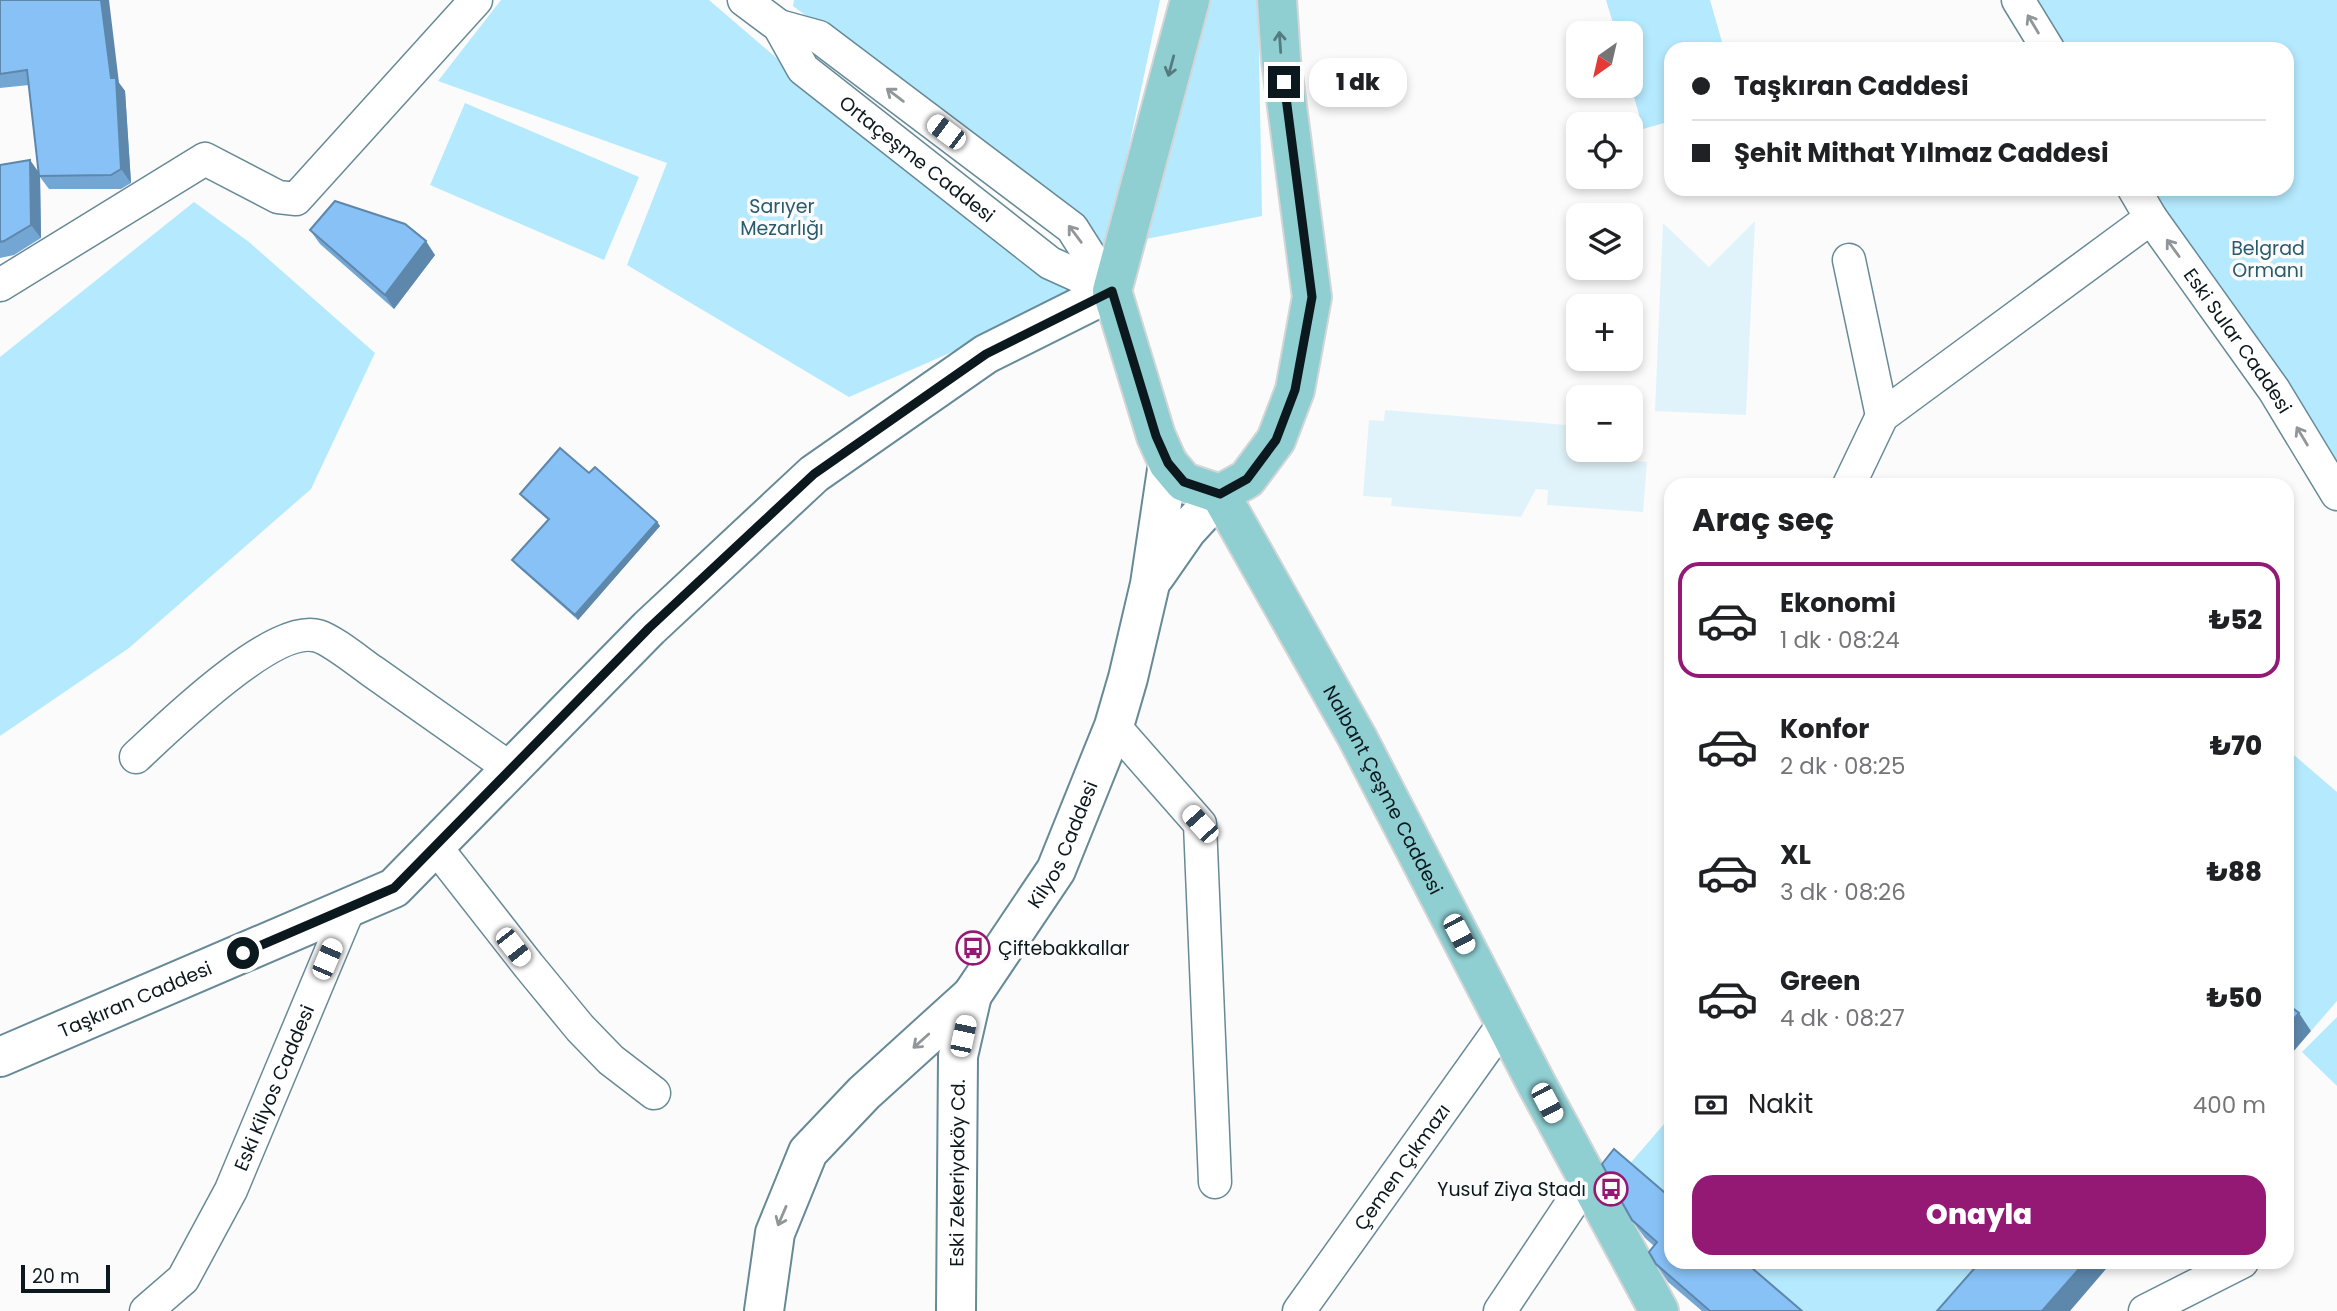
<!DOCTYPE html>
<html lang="tr">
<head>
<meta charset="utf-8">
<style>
  :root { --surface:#fff; --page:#f6f6f6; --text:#202124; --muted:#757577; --line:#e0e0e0; --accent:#941974 }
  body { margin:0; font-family:Poppins,sans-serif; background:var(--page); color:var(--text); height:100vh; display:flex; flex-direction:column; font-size:26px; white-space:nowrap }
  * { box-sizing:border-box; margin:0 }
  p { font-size:23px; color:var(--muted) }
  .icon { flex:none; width:38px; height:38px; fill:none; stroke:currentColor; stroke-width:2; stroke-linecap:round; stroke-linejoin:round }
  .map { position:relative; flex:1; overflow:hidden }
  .details { position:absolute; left:1664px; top:478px; width:630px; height:791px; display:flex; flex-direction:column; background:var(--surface); border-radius:21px; box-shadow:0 4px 10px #0003 }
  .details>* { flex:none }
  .top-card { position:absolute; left:1664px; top:42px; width:630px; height:154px; border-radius:21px; box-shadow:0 4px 10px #0003; display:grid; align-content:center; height:154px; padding:0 28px; background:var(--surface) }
  .needle { width:46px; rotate:214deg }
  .controls { position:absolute; left:1566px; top:21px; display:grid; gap:14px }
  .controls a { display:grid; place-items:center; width:77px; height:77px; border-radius:14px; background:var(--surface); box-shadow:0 4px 10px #0003; font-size:35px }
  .scale { position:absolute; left:21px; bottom:18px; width:89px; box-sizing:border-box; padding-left:7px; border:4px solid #0b181d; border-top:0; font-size:19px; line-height:24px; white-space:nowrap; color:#0b181d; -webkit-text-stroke:5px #fbfbfb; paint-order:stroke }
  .end { position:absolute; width:32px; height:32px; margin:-16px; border:9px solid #0b181d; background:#fff; box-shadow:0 0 0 4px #fff }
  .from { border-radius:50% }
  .bubble { position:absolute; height:49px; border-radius:21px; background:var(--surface); box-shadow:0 4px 10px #0003; font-size:23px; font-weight:800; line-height:49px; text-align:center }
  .car { position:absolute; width:21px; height:42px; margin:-21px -10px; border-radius:9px; box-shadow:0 0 5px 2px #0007; background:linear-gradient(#fff 24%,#345 0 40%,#fff 0 76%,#345 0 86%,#fff 0) }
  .top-card b { display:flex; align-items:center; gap:24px; height:66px; font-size:26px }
  .top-card b+b { border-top:2px solid var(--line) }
  .top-card i { width:18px; height:18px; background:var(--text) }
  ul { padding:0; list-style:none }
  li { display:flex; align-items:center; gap:21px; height:116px; margin:0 14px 10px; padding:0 14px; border:4px solid transparent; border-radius:21px }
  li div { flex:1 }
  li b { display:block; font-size:26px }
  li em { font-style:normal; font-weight:800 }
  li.current { border-color:var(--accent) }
  li>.icon { width:63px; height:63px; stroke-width:1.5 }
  h2 { padding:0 28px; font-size:32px; line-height:84px }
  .pay { display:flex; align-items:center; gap:18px; height:77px; padding:0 28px; font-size:26px }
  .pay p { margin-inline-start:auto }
  .cta { display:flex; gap:14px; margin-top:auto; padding:14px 28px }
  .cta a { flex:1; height:80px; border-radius:21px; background:var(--accent); color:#fff; font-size:28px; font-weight:800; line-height:80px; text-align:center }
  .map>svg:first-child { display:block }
  .built { fill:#e1f3fa }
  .green { fill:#b5e9fd }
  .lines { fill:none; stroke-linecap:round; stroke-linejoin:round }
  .minor-casing { stroke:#678a97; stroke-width:35 }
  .tertiary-casing { stroke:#678a97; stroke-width:42 }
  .primary-casing { stroke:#d3d5d6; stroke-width:42 }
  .minor { stroke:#fff; stroke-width:32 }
  .tertiary { stroke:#fff; stroke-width:38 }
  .primary { stroke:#8fced1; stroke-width:38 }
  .wall { fill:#74a6d4 }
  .shaded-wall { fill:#5e87ac }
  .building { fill:#87c1f6; stroke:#5e87ac; stroke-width:2 }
  .oneway { stroke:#919799 }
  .oneway2 { stroke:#547c80 }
  .route { stroke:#0b181d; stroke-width:9 }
  .labels { text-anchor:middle; stroke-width:7; stroke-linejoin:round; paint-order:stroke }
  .street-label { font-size:19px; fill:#0b181d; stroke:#fbfbfb }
  .park-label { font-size:19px; fill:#285b6c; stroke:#fbfbfb }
  .poi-label { font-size:19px; fill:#0b181d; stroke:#fbfbfb; text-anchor:start }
</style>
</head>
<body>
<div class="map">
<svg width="2337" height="1311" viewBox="0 0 2337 1311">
  <rect width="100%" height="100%" fill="#fbfbfb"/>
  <g class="built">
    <path d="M1755,221L1746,415L1655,411L1663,223L1709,267Z"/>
    <path d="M1385,410L1578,426V450H1631V430H1634L1631,461L1647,462L1643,512L1547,505L1548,490L1536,489L1521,517L1391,506L1392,498L1363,496L1369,420L1384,421Z"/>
  </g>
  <g class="green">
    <path d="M501,0H709L821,96L1090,292L849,397L627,265L667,163L438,81Z"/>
    <path d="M794,0H1160L1106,255L1087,226L793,6Z"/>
    <path d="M1186,0H1258L1262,216L1131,242Z"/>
    <path d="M1606,0H1710L1724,49H1671V121L1643,129L1631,86V33H1616Z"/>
    <path d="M2023,0H2337V496L2142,189H2287V49H2054Z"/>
    <path d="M465,103L639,177L604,260L430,185Z"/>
    <path d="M194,202L249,242L375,353L311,489L129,648L0,736V357Z"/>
    <path d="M2287,749L2337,792V1001L2311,1031L2287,1011Z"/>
    <path d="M2337,1017V1086L2302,1052Z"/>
    <path d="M1671,1116V1206L1627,1167Z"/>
    <path d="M1737,1262H2007L1965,1311H1794Z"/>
  </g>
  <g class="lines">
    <defs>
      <g id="minor">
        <path id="s1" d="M744,0L779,26L803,69L1050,263L1112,291"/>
        <path d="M2018,0L2048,49"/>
        <path d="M779,26L819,37L1072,228L1112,291"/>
        <path id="s2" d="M2134,189L2151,218L2274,390L2337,494"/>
        <path d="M1849,260L1882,416"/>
        <path d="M0,285L205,159L278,197L296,199L476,0"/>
        <path d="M1849,485L1882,416L2151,218"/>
        <path d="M1114,726L1200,824L1215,1182"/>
        <path d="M136,757C167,728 274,623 318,636C332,640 359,662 372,671C418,703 464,736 511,769"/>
        <path d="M435,846L529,966L580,1028L611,1060L654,1093"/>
        <path id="s3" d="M146,1311L183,1279L231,1190L349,908"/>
        <path id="s4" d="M1299,1311L1505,1022"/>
        <path d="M1500,1311L1588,1179"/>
        <path d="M2145,1311L2242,1262"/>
      </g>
      <g id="tertiary">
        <path d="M1155,576L1187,530L1220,494"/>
        <path id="s5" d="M0,1057L394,888L649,628L814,474L986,354L1112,291"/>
        <path id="s6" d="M764,1311L775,1233L808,1152L864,1093L972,995L1056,870L1114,726L1128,678L1150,584L1168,463"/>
        <path id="s7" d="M956,1311L958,1056L972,995"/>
      </g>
      <g id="primary">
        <path d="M1190,0L1112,291L1156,436L1168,463L1184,482L1220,494"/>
        <path id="s8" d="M1220,494L1357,737L1536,1083L1659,1311"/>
        <path d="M1220,494L1247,479L1276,440L1295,390L1312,297L1281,60L1277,0"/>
      </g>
    </defs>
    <use href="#minor" class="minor-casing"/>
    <use href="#tertiary" class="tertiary-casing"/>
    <use href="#primary" class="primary-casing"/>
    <use href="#minor" class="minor"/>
    <use href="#tertiary" class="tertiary"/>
    <use href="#primary" class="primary"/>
  </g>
  <g class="wall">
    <path d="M0,0L119,83L125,91L131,183L121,189H49L40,177L41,238L14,255L0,258V165L39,172L29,85L0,88Z"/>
    <path d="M310,230L435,255L394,309L320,244Z"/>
    <path d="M589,473L657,522L660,526L578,620L516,565L512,560L548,520L523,498L520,494Z"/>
    <path d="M1612,1183L1802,1311H1702L1668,1282L1656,1264L1654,1246L1645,1238L1632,1220L1621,1196Z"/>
  </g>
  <g class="shaded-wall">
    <path d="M101,0H109L119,83L125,91L131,183L121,169Z"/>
    <path d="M30,160L40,174L41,238L31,225Z"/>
    <path d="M426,241L435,255L394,309L385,295Z"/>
    <path d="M657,522L660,526L578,620L575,615Z"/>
    <path d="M2299,1013L2311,1031L2287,1059V1027Z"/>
    <path d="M2085,1262H2112L2070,1311H2042Z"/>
  </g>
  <g class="building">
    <path d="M0,0H101L111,78H116L121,169L111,175L39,176L27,70L0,74Z"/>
    <path d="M30,160L31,225L4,241L0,242V165Z"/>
    <path d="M335,201L405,224L426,241L385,295L310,230Z"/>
    <path d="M560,448L589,473L595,467L657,522L575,615L512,560L549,519L520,494Z"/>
    <path d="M2287,1004L2299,1013L2287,1027Z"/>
    <path d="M1614,1149L1671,1198V1262H1745L1802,1311H1710L1656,1264L1649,1252L1657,1242L1632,1220L1619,1197L1623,1193L1612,1183L1602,1164Z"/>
    <path d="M1980,1262H2085L2042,1311H1937Z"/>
  </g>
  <defs><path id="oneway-shaft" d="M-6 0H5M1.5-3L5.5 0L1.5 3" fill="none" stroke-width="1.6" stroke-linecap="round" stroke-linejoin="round" transform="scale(1.75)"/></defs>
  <g class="oneway">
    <use href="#oneway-shaft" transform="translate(2033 24) rotate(-121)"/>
    <use href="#oneway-shaft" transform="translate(895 95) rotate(-143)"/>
    <use href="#oneway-shaft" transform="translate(1075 234) rotate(-127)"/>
    <use href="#oneway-shaft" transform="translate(2173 248) rotate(-126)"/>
    <use href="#oneway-shaft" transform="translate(2302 436) rotate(-121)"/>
    <use href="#oneway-shaft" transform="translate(921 1041) rotate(138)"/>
    <use href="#oneway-shaft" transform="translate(782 1216) rotate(113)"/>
  </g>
  <g class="oneway2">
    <use href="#oneway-shaft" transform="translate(1280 42) rotate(-94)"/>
    <use href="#oneway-shaft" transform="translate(1171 66) rotate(105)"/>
  </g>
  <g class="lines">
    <path class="route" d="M243,953L394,888L649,628L814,474L986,354L1112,291L1156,436L1168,463L1184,482L1220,494L1247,479L1276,440L1295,390L1312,297L1284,82"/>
  </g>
  <defs>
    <symbol id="bus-ring" viewBox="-11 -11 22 22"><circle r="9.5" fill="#fbfbfb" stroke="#941974" stroke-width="1.5"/><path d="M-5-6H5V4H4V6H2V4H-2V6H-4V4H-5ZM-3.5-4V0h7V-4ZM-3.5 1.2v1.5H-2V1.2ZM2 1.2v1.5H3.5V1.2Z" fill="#941974"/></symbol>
  </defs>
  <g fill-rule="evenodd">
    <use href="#bus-ring" x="954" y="929" width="38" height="38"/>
    <use href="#bus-ring" x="1592" y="1170" width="38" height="38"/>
  </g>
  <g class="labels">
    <g class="street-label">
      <text dy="7" stroke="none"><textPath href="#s1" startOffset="238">Ortaçeşme Caddesi</textPath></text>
      <text dy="7" stroke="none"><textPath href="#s2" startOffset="184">Eski Sular Caddesi</textPath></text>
      <text dy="7" stroke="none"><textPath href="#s8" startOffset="338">Nalbant Çeşme Caddesi</textPath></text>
      <text dy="7" stroke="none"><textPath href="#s6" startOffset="570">Kilyos Caddesi</textPath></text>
      <text dy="7" stroke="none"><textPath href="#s5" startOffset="147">Taşkıran Caddesi</textPath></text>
      <text dy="7" stroke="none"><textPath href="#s3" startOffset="261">Eski Kilyos Caddesi</textPath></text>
      <text dy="7" stroke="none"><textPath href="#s4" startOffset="177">Çemen Çıkmazı</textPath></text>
      <text dy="7" stroke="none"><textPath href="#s7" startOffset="138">Eski Zekeriyaköy Cd.</textPath></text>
    </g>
    <g class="park-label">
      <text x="782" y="213">Sarıyer<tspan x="782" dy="22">Mezarlığı</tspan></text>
      <text x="2268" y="255">Belgrad<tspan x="2268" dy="22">Ormanı</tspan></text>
    </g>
    <g class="poi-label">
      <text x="998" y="955">Çiftebakkallar</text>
      <text x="1586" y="1196" text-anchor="end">Yusuf Ziya Stadı</text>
    </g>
  </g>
</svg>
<div class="controls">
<a><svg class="needle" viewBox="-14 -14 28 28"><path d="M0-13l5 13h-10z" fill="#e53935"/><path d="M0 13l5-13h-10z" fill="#757577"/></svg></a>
<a><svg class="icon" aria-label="locate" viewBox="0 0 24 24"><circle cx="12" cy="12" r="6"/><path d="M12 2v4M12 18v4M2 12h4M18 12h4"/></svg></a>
<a><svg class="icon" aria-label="layers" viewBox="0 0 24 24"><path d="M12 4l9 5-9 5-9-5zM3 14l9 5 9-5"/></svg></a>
<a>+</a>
<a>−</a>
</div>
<div class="scale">20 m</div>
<i class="end from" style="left:243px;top:953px"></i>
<i class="end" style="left:1284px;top:82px"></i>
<div class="bubble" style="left:1309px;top:58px;width:98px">1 dk</div>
<i class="car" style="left:946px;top:132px;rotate:307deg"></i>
<i class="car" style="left:1200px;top:824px;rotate:318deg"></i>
<i class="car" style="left:1459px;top:934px;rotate:152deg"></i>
<i class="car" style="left:513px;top:947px;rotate:142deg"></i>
<i class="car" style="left:327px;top:959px;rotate:23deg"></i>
<i class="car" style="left:963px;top:1036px;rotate:12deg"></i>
<i class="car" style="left:1547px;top:1103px;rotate:152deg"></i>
<div class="top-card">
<b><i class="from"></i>Taşkıran Caddesi</b>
<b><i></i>Şehit Mithat Yılmaz Caddesi</b>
</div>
<section class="details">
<h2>Araç seç</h2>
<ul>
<li class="current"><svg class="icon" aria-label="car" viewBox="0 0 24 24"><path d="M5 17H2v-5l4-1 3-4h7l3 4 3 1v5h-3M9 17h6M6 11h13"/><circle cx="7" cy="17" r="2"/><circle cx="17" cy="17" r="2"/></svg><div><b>Ekonomi</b><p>1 dk · 08:24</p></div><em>₺52</em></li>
<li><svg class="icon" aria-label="car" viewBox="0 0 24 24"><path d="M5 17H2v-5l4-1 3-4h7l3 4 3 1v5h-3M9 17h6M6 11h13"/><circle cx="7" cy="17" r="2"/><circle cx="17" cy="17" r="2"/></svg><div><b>Konfor</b><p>2 dk · 08:25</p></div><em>₺70</em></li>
<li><svg class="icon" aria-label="car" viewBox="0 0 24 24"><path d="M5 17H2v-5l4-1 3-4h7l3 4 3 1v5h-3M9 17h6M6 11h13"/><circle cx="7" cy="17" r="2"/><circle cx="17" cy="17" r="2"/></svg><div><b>XL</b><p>3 dk · 08:26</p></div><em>₺88</em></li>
<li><svg class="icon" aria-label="car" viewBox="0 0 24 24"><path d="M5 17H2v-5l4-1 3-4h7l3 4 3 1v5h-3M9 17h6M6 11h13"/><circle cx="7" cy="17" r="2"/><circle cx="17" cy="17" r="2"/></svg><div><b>Green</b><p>4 dk · 08:27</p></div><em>₺50</em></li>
</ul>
<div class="pay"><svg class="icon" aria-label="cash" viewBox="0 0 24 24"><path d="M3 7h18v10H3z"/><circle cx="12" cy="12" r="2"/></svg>Nakit<p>400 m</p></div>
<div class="cta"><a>Onayla</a></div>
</section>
</div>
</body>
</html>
